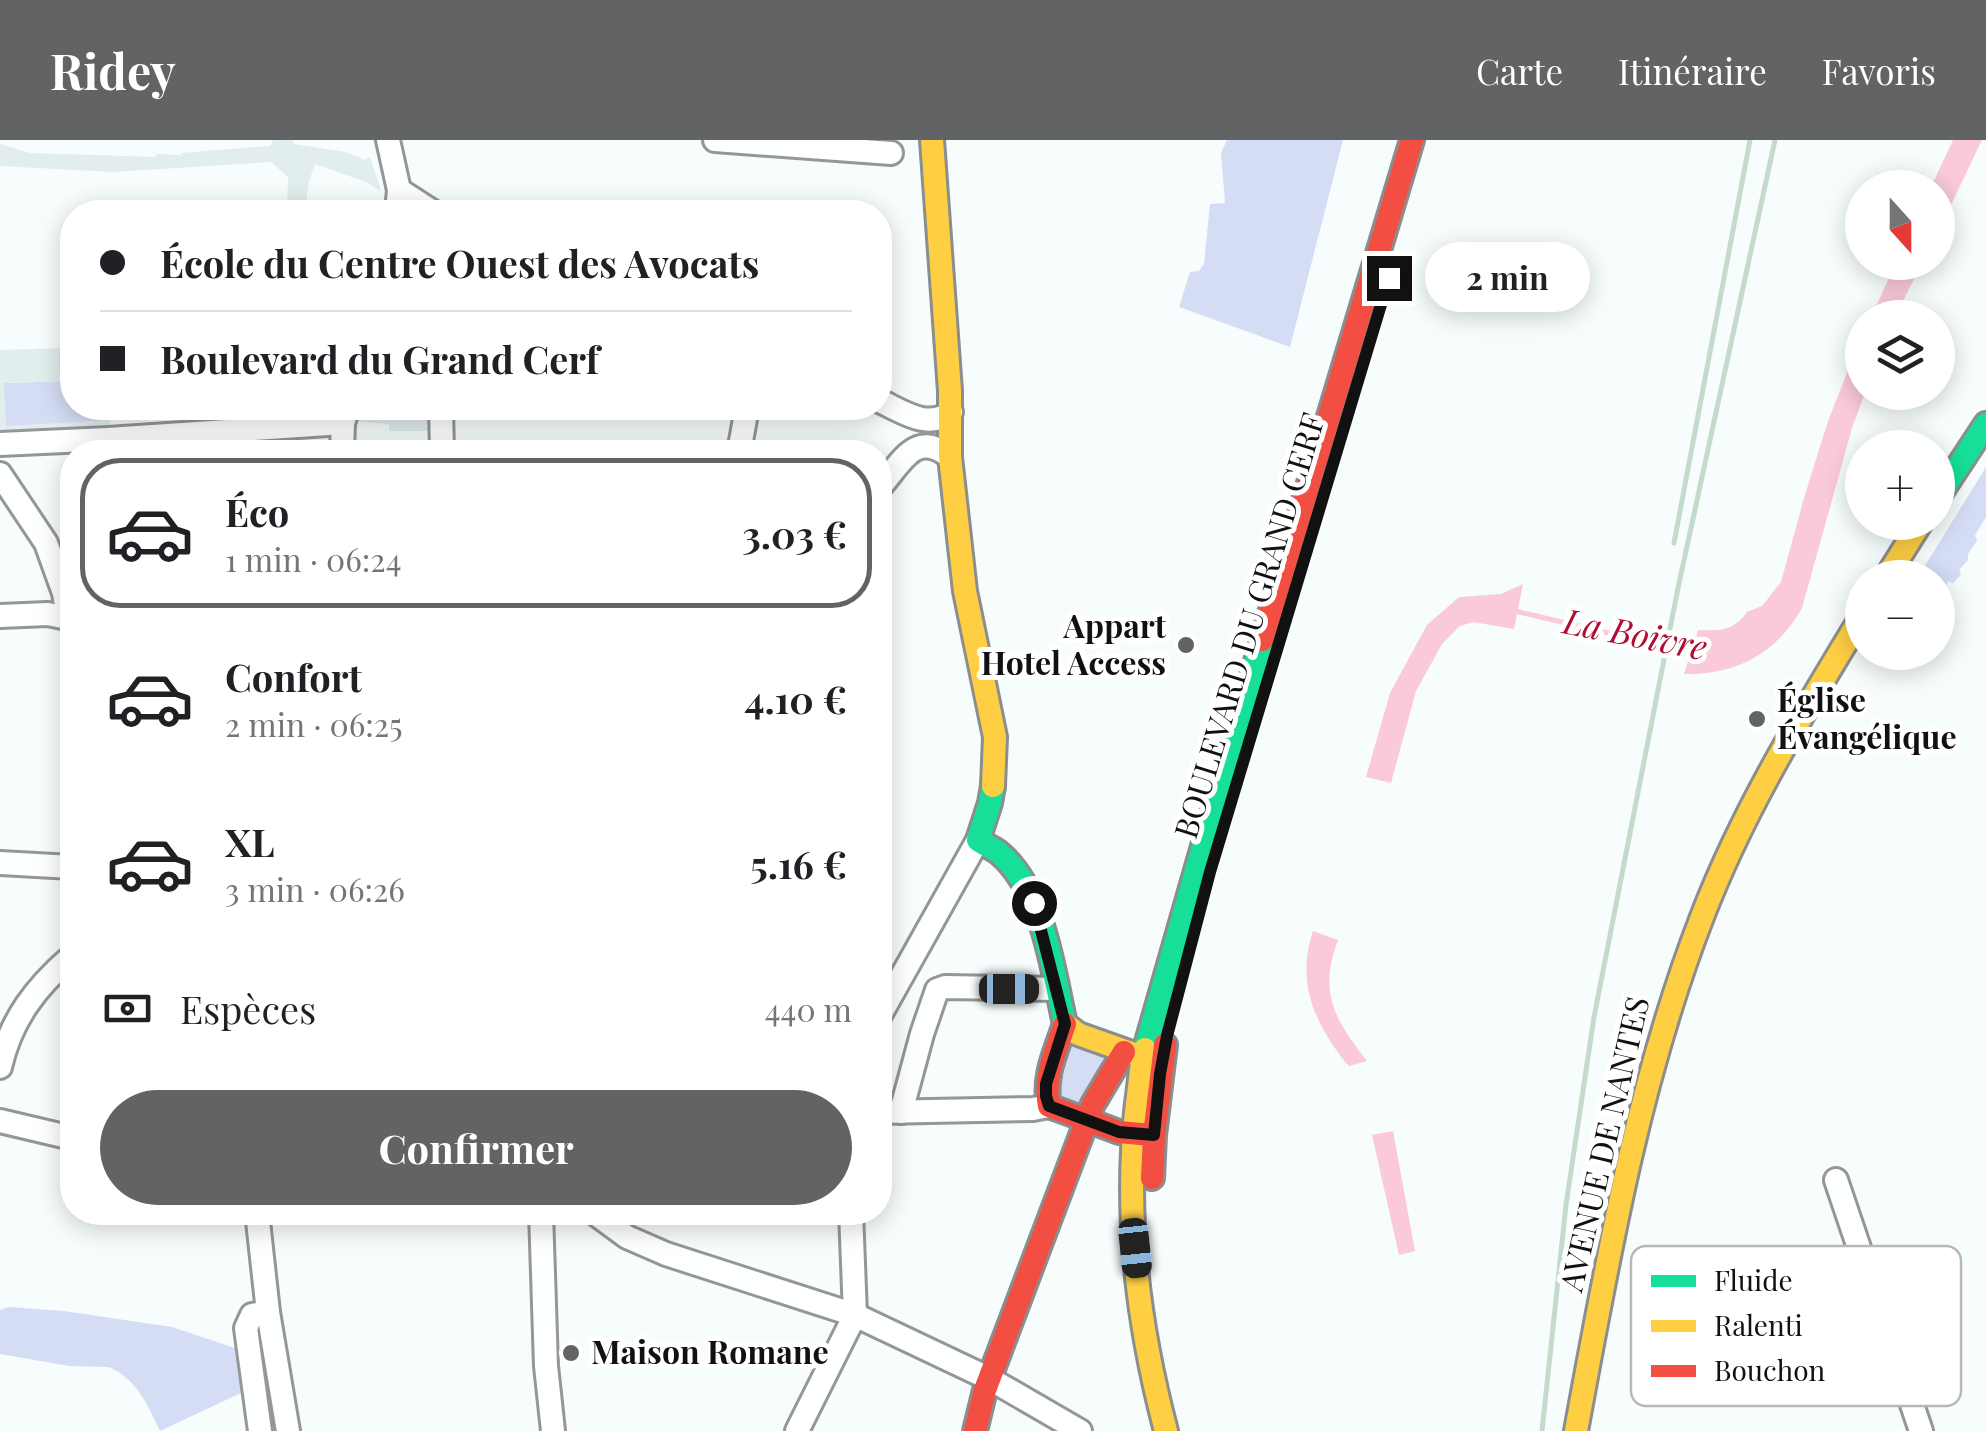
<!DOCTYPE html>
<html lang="fr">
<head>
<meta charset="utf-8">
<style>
  :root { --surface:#fff; --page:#f6f6f6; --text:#202124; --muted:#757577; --line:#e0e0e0; --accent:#626364 }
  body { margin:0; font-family:"Playfair Display",serif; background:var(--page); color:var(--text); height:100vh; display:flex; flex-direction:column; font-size:38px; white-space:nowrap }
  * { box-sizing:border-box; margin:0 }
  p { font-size:32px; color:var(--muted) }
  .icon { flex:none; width:55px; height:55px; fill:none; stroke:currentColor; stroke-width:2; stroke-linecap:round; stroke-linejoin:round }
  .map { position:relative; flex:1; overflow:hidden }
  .sheet { position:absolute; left:60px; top:300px; width:832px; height:785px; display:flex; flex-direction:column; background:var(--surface); border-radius:40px; box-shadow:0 5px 25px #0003 }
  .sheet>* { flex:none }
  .top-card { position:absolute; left:60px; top:60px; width:832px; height:220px; border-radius:40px; box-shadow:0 5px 25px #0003; display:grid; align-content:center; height:220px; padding:0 40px; background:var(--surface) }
  .needle { width:65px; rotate:159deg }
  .fabs { position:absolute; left:1845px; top:30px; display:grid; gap:20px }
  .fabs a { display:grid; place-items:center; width:110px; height:110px; border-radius:50%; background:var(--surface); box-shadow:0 5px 25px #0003; font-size:50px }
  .end { position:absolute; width:45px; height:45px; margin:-22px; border:12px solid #111; background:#fff; box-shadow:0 0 0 5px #fff }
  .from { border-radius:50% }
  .bubble { position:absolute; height:70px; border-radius:35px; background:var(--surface); box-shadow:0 5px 25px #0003; font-size:32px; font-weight:700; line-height:70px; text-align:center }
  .car { position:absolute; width:30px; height:60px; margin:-30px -15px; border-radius:12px; box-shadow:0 0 8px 2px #0007; background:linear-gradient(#222 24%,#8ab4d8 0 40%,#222 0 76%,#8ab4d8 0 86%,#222 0) }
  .top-card b { display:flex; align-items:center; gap:35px; height:95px; font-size:38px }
  .top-card b+b { border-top:2px solid var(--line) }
  .top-card i { width:25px; height:25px; background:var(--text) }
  ul { padding:18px 0 0; list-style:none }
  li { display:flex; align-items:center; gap:30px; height:150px; margin:0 20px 15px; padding:0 20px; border:5px solid transparent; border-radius:40px }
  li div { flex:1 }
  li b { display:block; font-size:38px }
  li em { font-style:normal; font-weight:700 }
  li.current { border-color:var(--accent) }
  li>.icon { width:90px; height:90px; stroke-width:1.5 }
  .pay { display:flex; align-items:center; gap:25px; height:110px; padding:0 40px; font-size:38px }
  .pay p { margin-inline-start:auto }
  .cta { display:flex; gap:20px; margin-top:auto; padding:20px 40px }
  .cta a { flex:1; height:115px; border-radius:60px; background:var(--accent); color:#fff; font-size:40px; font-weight:700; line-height:115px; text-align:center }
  header { display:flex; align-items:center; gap:60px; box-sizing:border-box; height:140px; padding:0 50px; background:var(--accent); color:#fff }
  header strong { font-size:48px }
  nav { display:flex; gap:55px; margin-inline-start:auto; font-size:35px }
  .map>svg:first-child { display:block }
  .green { fill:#d5ddf5 }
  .plaza { fill:#e2edee }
  .water { fill:#facad9 }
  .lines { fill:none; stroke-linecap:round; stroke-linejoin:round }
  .stream { stroke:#facad9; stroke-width:5 }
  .street-casing { stroke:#959797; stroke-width:28 }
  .fast-casing { stroke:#8b8d8e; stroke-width:28 }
  .slow-casing { stroke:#8b8d8e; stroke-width:28 }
  .jam-casing { stroke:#8b8d8e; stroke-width:28 }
  .street { stroke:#feffff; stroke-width:22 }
  .fast { stroke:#16e098; stroke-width:22 }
  .slow { stroke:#ffcf43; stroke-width:22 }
  .jam { stroke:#f24e42; stroke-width:22 }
  .rail { stroke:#c4dacb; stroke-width:5 }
  .route { stroke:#111; stroke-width:12 }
  .poi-dot { fill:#626364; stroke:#fff; stroke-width:4 }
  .labels { text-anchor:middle; stroke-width:10; stroke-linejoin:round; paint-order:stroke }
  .street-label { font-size:32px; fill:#111; stroke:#fff }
  .poi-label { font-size:32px; font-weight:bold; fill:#111; stroke:#fff; text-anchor:start }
  .water-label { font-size:35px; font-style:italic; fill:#af0e31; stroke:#fff }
  .key { fill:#fff; stroke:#b8b8b8; stroke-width:2.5 }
  .key-label { font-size:28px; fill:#111 }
</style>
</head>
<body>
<header>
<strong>Ridey</strong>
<nav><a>Carte</a><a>Itinéraire</a><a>Favoris</a></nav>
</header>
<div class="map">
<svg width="1986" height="1291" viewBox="0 0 1986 1291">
  <rect width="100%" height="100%" fill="#f7fcfd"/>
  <g class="green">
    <path d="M1227,0H1343L1290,207L1179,167L1190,132L1199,131L1204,124L1210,64L1225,63L1221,13Z"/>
    <path d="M72,241V268H125L126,279L6,287L3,243Z"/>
    <path d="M1986,327V377L1975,395L1977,401L1968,414V420L1959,430L1961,435L1953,443L1948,441L1938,468V438L1918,437Z"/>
    <path d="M1071,907L1104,916L1085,964L1058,956Z"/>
    <path d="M9,1167L64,1171L172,1187L235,1208L243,1252L160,1291C148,1266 136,1237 108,1227L69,1226L0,1214V1170Z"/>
  </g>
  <g class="plaza">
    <path d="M273,0H292L294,4L345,12L365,20L370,17L381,51L366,42L315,24L309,41L305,72H287L288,37L271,22L113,32L0,26V4L30,13L156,17V14L181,15V13L270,6Z"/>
    <path d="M67,208L69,220L72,225V241L4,243L6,286L110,280L108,299L0,304V210Z"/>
    <path d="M331,268H434L433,291H389V284L351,281Z"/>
  </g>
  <g class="water">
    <path d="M1953,0H1982L1938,92V48L1931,47Z"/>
    <path d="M1896,123H1922L1895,177H1871Z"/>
    <path d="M1862,195V252L1865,253L1852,288L1802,468C1776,514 1736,535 1684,534L1698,490C1719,491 1734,491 1747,472L1762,466L1781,442L1804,358L1828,281Z"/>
    <path d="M1523,444L1514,489L1473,482L1460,486L1442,504L1416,551L1391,643L1366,637L1390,553L1427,485L1459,457L1501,454Z"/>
    <path d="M1313,791L1338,800C1318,853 1335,880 1367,921L1349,926L1345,922C1314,881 1296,843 1313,791Z"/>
    <path d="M1393,991L1415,1111L1399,1115L1372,995Z"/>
  </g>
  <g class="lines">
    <path class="stream" d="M1515,471L1694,513"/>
    <defs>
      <g id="street">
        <path d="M388,0L399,50L397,72"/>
        <path d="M715,0L891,13"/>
        <path d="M399,50L433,72"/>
        <path d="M880,261C903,272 928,290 951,272"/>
        <path d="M441,268L442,312"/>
        <path d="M0,304L108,299L343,283"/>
        <path d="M342,312L343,283L348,268"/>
        <path d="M739,312L747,268"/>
        <path d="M0,334L46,403L64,453L68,477"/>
        <path d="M880,347C902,322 916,289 950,317"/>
        <path d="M0,476L48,474L72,479"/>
        <path d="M0,723L72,727"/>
        <path d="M880,875L978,700"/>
        <path d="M0,927C11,879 36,847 72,816"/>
        <path d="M880,972L1033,969L1049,966"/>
        <path d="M901,972L922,894L937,850L945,847L1056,849"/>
        <path d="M0,981L72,998"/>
        <path d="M1836,1040L1921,1291"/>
        <path d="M257,1072L268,1172L288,1291"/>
        <path d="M541,1072L546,1226L553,1291"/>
        <path d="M593,1072L627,1097L666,1114L855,1175L990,1239L1080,1291"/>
        <path d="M260,1291L246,1188L252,1175L268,1172"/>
        <path d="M797,1291L855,1175L851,1072"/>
      </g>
      <g id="fast">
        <path d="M1938,357L1986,284"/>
        <path d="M993,646L990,663L978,700C984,704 992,708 998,712C1043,748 1053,831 1065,884"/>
        <path d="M1145,909L1262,500"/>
      </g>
      <g id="slow">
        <path d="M932,0L950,251V317L965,451L995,597L993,646"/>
        <path d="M1886,438L1921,382"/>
        <path d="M1065,884L1078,894L1140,916"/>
        <path d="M1145,909C1140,927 1140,945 1137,963C1124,1072 1138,1185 1166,1291"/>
        <path d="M1576,1291C1608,1117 1638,942 1702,777C1743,670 1803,573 1862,476"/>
      </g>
      <g id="jam">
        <path d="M1262,500L1412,0"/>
        <path d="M1065,884C1056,911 1043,937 1049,966L1119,992L1151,995"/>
        <path d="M1152,1038L1154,995L1165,905"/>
        <path d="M975,1291L985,1250L1093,964L1124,912"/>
      </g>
    </defs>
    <use href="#street" class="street-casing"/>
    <use href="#fast" class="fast-casing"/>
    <use href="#slow" class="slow-casing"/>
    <use href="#jam" class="jam-casing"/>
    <use href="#street" class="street"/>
    <use href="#fast" class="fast"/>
    <use href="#slow" class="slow"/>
    <use href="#jam" class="jam"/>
    <g class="rail">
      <path d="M1674,403L1750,0"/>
      <path d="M1542,1291L1566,1065L1594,877L1678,448L1775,0"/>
    </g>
  </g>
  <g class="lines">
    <path class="route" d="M1034,763L1065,884L1046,944V956L1049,966L1119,992L1154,995L1160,934L1167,896L1210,732L1389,138"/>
  </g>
  <g class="poi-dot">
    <circle cx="1186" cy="505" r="10"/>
    <circle cx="1757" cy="579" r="10"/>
    <circle cx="571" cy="1213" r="10"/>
  </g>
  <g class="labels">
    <g class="street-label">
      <text transform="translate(1250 486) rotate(-73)" y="11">BOULEVARD DU GRAND CERF</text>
      <text transform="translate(1605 1004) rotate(-77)" y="11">AVENUE DE NANTES</text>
    </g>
    <g class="poi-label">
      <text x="1166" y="498" text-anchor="end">Appart<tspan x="1166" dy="37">Hotel Access</tspan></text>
      <text x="1777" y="572">Église<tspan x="1777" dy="37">Évangélique</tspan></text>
      <text x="591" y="1224">Maison Romane</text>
    </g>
    <g class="water-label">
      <text transform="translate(1635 495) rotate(11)" y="12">La Boivre</text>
    </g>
  </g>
  <rect x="1631" y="1106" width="330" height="160" rx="15" class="key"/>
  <rect x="1651" y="1135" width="45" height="12" fill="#16e098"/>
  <rect x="1651" y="1180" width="45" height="12" fill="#ffcf43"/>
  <rect x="1651" y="1225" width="45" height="12" fill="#f24e42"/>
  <g class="key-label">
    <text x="1714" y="1151">Fluide</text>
    <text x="1714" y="1196">Ralenti</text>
    <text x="1714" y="1241">Bouchon</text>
  </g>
</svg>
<div class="fabs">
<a><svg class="needle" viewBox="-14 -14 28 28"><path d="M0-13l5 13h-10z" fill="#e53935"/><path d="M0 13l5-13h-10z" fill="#757577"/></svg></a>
<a><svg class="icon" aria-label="layers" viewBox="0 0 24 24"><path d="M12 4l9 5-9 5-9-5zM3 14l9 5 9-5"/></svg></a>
<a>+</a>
<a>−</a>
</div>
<i class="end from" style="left:1034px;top:763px"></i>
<i class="end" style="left:1389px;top:138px"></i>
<div class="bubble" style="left:1425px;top:102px;width:165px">2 min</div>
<i class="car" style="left:1009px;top:849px;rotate:90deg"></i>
<i class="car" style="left:1135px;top:1108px;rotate:174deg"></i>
<div class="top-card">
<b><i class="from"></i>École du Centre Ouest des Avocats</b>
<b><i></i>Boulevard du Grand Cerf</b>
</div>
<section class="sheet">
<ul>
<li class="current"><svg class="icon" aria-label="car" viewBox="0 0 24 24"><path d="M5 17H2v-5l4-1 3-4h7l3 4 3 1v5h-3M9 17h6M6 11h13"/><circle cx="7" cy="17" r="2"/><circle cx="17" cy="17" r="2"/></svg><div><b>Éco</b><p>1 min · 06:24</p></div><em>3.03 €</em></li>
<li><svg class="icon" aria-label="car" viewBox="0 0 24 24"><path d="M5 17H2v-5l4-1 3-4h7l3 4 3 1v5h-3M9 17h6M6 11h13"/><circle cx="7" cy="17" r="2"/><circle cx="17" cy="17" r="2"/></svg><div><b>Confort</b><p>2 min · 06:25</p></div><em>4.10 €</em></li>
<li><svg class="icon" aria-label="car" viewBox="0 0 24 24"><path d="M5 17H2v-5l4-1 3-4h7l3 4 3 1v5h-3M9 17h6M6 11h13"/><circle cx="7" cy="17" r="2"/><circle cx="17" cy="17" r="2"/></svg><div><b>XL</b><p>3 min · 06:26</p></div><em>5.16 €</em></li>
</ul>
<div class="pay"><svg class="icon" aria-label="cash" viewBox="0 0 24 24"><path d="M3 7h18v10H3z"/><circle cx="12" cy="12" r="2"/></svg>Espèces<p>440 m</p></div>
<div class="cta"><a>Confirmer</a></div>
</section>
</div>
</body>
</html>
